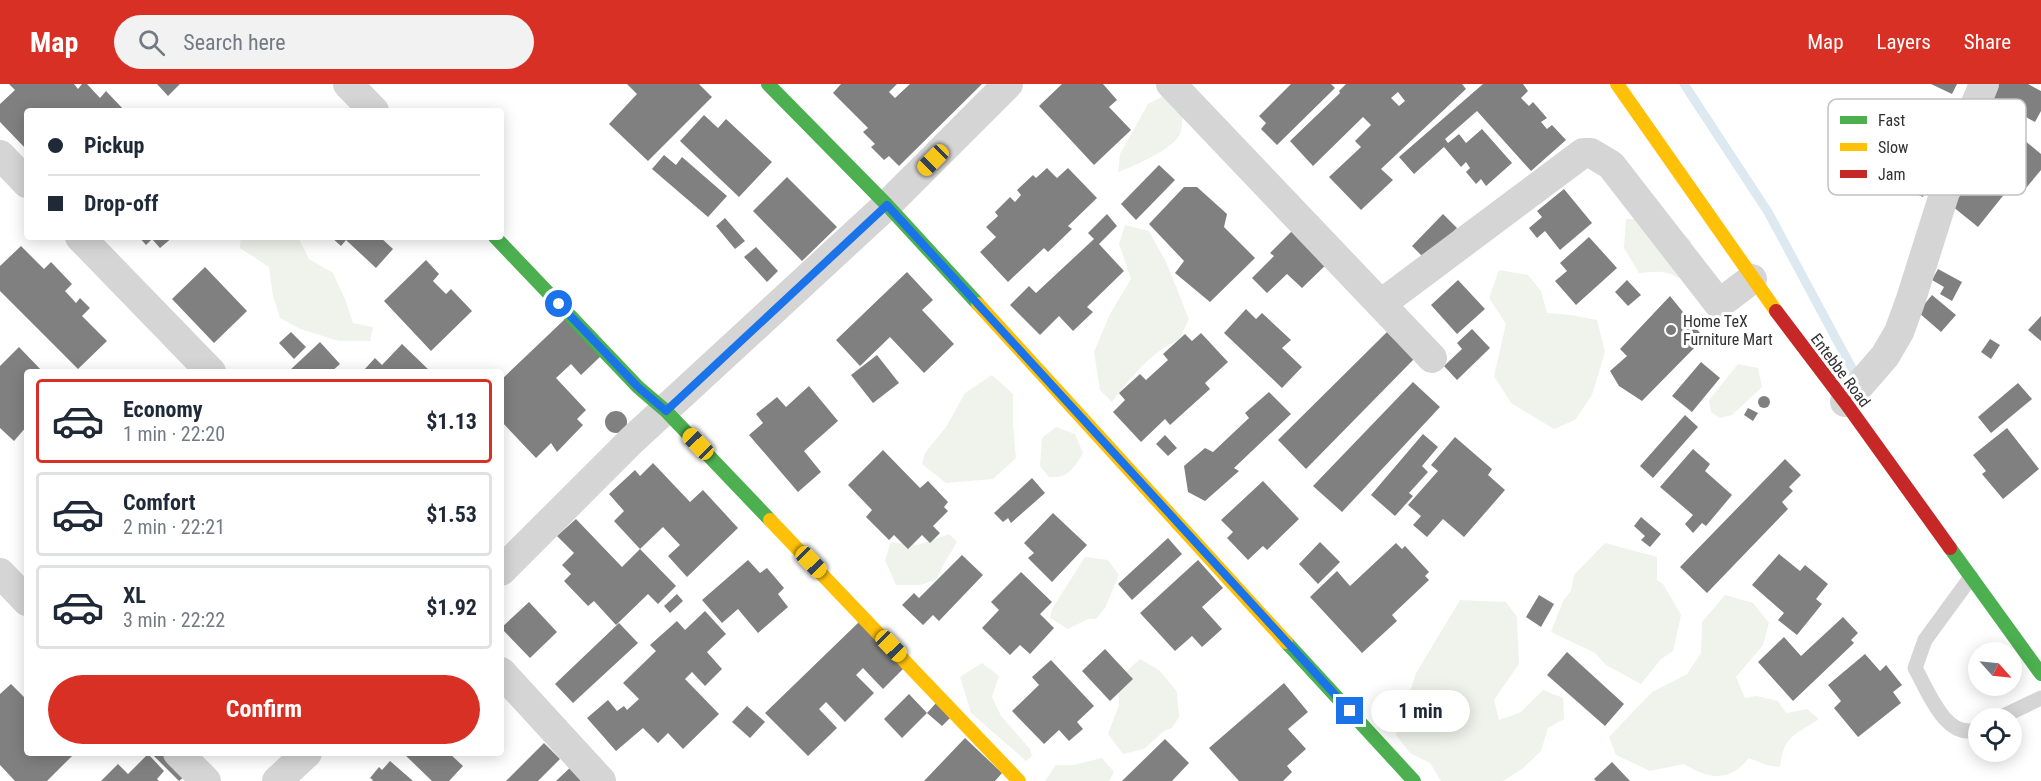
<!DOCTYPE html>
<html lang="en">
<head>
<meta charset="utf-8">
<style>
  :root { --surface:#fff; --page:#f2f2f3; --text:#1f2937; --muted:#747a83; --line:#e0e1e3; --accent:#d93025 }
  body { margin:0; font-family:"Roboto Condensed",sans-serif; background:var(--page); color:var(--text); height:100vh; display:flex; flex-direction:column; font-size:22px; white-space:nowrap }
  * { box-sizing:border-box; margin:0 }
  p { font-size:20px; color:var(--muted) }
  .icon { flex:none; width:33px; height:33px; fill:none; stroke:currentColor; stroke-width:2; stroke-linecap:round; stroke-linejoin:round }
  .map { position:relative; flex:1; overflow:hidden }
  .details { position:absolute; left:24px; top:285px; width:480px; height:387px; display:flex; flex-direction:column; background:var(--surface); border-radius:6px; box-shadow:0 3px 15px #0003 }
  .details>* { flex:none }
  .guide { position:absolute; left:24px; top:24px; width:480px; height:132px; border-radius:6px; box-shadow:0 3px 15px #0003; display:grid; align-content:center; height:132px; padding:0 24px; background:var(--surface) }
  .needle { width:39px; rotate:117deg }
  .tools { position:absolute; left:1968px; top:558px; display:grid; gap:12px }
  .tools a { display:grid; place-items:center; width:54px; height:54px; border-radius:50%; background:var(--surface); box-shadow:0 3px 15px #0003; font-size:30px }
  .end { position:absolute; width:27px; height:27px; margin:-14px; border:8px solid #1a73e8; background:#fff; box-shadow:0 0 0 3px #fff }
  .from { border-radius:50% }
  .bubble { position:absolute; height:42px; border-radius:21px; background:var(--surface); box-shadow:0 3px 15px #0003; font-size:20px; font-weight:700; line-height:42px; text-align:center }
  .car { position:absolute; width:18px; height:36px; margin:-18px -9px; border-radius:8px; box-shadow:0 0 4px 2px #0007; background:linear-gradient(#f5c518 24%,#345 0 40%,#f5c518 0 76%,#345 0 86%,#f5c518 0) }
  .guide b { display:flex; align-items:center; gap:21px; height:57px; font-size:22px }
  .guide b+b { border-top:2px solid var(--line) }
  .guide i { width:15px; height:15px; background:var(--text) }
  ul { padding:10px 0 0; list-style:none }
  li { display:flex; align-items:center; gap:18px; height:84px; margin:0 12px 9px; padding:0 12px; border:3px solid var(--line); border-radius:6px }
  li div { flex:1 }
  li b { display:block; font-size:22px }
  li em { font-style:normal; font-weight:700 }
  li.selected { border-color:var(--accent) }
  li>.icon { width:54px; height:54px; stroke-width:1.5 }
  .primary-button { display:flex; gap:12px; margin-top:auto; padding:12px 24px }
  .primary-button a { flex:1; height:69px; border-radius:36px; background:var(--accent); color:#fff; font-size:24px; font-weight:700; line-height:69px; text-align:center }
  header { display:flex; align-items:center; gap:36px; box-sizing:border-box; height:84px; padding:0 30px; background:var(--accent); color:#fff }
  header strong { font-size:28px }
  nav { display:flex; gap:33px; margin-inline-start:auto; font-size:21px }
  .search { width:420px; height:54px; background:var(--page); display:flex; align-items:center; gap:15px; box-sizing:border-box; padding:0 21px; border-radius:33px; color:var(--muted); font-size:22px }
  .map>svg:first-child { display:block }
  .green { fill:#f0f3ec }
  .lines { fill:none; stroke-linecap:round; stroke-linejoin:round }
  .stream { stroke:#dde9f1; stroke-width:9 }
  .building { fill:#808080; fill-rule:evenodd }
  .lane { stroke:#d5d5d5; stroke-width:15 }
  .street { stroke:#d5d5d5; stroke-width:30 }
  .fast { stroke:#4caf50; stroke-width:14 }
  .slow { stroke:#ffc107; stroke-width:14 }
  .jam { stroke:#c62828; stroke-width:14 }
  .route { stroke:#1a73e8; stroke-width:8 }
  .poi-dot { fill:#797979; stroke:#fff; stroke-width:2 }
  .labels { text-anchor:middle; stroke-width:6; stroke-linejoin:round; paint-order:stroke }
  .poi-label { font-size:16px; fill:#313131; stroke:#fff; text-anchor:start }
  .street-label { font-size:16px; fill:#313131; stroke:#fff }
  .key { fill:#fff; stroke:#c1c1c1; stroke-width:1.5 }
  .key-label { font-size:16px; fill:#313131 }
</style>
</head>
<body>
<header>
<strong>Map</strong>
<div class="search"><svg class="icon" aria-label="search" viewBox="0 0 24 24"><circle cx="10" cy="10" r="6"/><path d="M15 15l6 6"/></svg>Search here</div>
<nav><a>Map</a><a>Layers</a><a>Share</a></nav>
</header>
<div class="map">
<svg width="2041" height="697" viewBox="0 0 2041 697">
  <rect width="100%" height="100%" fill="#fff"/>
  <g class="green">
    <path d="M1165,11L1183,21C1182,30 1183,43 1180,50C1172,66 1134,82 1118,88L1120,70L1148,20Z"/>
    <path d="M1626,135H1667L1691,157L1686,189L1678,194C1666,185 1653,188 1639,189L1624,164Z"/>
    <path d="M1125,141L1149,147L1166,178L1189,235L1179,256C1150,268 1131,294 1112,318L1100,306L1094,268L1110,230L1131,195L1119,160Z"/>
    <path d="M241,153H298L309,175L333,189L345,215L353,239L373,243L370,257H339L300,245L280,234L273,212L269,183L240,164Z"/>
    <path d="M1499,186L1528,191L1541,207L1547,229L1571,231L1597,236L1605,268L1592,311L1575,336L1554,345L1511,319L1494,292L1506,240L1489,214Z"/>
    <path d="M1738,280L1758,284L1762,303L1732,331L1720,334L1711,328L1709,316Z"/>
    <path d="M992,291L1013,310V341L1016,374L993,395L946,399L922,380L925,369L946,343L965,309Z"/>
    <path d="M1056,343L1075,350L1083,369C1074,384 1068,395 1049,393L1040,382L1042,354Z"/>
    <path d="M949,450L957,458L942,483L937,495L921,501H896L885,476L891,458L918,461Z"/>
    <path d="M1605,459L1657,473V496L1663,500L1681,531L1673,567L1661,575L1641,600L1606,581L1595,569L1551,548L1563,517L1571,507L1574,491Z"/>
    <path d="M1085,473L1108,476L1119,491L1105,524L1096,535H1088L1068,545L1050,534L1052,525Z"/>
    <path d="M1725,511L1753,519L1769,539L1763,561L1736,593L1745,614L1757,612L1778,617L1786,629L1807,625L1819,635C1794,652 1784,651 1780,683L1766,681L1749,674C1730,697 1712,697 1684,680L1650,687L1616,671L1609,653L1652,608L1687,590L1701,569L1702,538Z"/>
    <path d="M1460,516L1506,518L1517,533L1519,580L1494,616L1499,636L1521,628L1543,606L1563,614L1564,635L1548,644L1541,667L1522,685L1503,697H1441L1430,679L1410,669L1396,651L1416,589Z"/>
    <path d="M1140,575L1159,586L1177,608L1179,633L1172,644L1164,647L1144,665L1123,670L1108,650L1119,621V594Z"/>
    <path d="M982,579L999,592L992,613L1001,632L1030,665L1032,672L1026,677L971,629L960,593Z"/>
    <path d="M1102,674L1114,688L1109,697H1045L1056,681H1073Z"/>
  </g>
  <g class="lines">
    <path class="stream" d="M1684,0L1768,128L1854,288"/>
  </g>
  <g class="building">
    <path d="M9,0H74L78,5L82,0H87L100,14L106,7L125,27H27V66L0,38V20L15,6Z"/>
    <path d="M157,0H180L168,12Z"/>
    <path d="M627,0H699L712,13L648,77L609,40L637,10Z"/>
    <path d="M841,0H897L889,8L895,14L910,0H982L899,82L889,72L884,76L871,63L875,60L863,48L868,44L833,9Z"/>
    <path d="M1062,0H1103L1117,16L1109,23L1131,46L1094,81L1039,22Z"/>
    <path d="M1291,0H1331L1335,4L1277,61L1261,45L1266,39L1259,32Z"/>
    <path d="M1346,0H1462L1466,5L1381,85L1393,96L1361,126L1329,93L1361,63L1355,57L1371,41L1363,33L1313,82L1290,57L1340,9L1339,7ZM1398,8L1405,17L1399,22L1391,14Z"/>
    <path d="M1483,0H1523L1528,7L1521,14L1529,22L1533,18L1547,34L1541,38L1547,45L1552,41L1566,56L1531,87L1477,27L1445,55L1448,59L1459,50L1466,59L1482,45L1512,79L1486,102L1481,95L1476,100L1466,88L1470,84L1466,78L1461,83L1444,63L1414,90L1399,73Z"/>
    <path d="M1931,0H1957L1952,10Z"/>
    <path d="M1995,0H2028L2041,7V27L2035,38L2009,24L2004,34L1983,22Z"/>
    <path d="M1905,21L1954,42L1923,113L1874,92Z"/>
    <path d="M704,31L718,44L726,35L772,78L739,113L680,57Z"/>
    <path d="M2011,45L2041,70V86L2026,104L1988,73Z"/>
    <path d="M664,71L676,81L682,73L727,112L708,133L652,85Z"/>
    <path d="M1987,77L2014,98L1978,143L1952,122Z"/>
    <path d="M1159,81L1175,96L1136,136L1121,120Z"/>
    <path d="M1047,84L1057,94L1068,84L1097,114L1068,142L1072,145L1048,168L1044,164L1008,198L980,168L996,153L986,143L998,132L995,128L1010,113L1015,118L1021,111L1017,106L1033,91L1036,94Z"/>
    <path d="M787,93L837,143L802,177L753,127Z"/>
    <path d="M1184,103H1197L1227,130L1224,143L1255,174L1210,218L1175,189L1184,177L1149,140Z"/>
    <path d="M1564,105L1592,139L1560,166L1545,147L1537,154L1529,144L1542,133L1537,127Z"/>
    <path d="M1107,130L1117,142L1099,160L1124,187L1087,223L1093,228L1073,247L1059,232L1040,251L1010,221L1029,202L1036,209L1094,155L1088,149Z"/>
    <path d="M1443,130L1457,144L1426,176L1412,162Z"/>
    <path d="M725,134L745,157L735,165L716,142Z"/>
    <path d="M1297,142L1331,176L1302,204L1287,190L1267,209L1252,194L1274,172L1270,169Z"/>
    <path d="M139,153H173L160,164L152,155L146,161Z"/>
    <path d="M331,153H380L393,165L376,184L346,156L341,162Z"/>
    <path d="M1589,153L1617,184L1576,221L1555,197L1567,187L1560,179Z"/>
    <path d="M21,162L44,185L51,178L72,200L65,207L76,219L80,214L90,224L82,232L107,257L78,285L0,207V182Z"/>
    <path d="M756,163L778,187L767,198L744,173Z"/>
    <path d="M426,176L439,190L433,197L446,210L451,205L472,227L431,267L384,217Z"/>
    <path d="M205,183L247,227L214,259L172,215Z"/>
    <path d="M1938,185L1962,198L1952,217L1940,210L1944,203L1932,196Z"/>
    <path d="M907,188L933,216L922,226L954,260L924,289L890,253L860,282L836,256Z"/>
    <path d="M1458,196L1485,225L1457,250L1431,221Z"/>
    <path d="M1627,196L1641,211L1628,222L1615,208Z"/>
    <path d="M1932,211L1956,231L1941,248L1918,228Z"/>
    <path d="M1670,212L1704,254L1642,317L1619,302L1610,287L1627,272L1620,265Z"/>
    <path d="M1246,225L1256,235L1262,229L1291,256L1282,264L1302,283L1282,304L1224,249Z"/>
    <path d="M2041,232V257L2028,246Z"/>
    <path d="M565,235L601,272L581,291L571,280L556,294L586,326L577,335L583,341L557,368L551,359L536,374L501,337V296Z"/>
    <path d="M1472,245L1490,264L1457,296L1444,282L1462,265L1457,259Z"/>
    <path d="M291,248L306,263L294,275L279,259Z"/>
    <path d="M1387,248L1414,275L1306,385L1278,356Z"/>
    <path d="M1201,249L1228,278L1205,299L1210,305L1170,341L1165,335L1141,358L1113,328L1125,316L1119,309L1140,290L1146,296L1168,276L1163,270L1185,250L1192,257Z"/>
    <path d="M1990,255L2000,261L1991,275L1981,268Z"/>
    <path d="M320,258L340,280L331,288H288Z"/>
    <path d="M402,260L431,288H362L375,274L382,281Z"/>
    <path d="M19,263L43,288H27V342L14,357L0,344V282Z"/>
    <path d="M877,271L899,299L873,319L851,291Z"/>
    <path d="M1701,278L1720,294L1692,328L1672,312Z"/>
    <path d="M1413,298L1440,323L1342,428L1313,402Z"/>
    <path d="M2018,299L2032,315L1991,349L1978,333Z"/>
    <path d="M809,302L838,337L804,367L821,388L798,408L749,351L763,339L756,330L777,313L786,323Z"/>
    <path d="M1269,308L1291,330L1234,384L1239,387L1205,417L1188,408L1184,382L1205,364L1213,368L1249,334L1245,329Z"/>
    <circle cx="1764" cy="318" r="6"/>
    <path d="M1748,324L1758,329L1753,337L1744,331Z"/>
    <circle cx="616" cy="338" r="11"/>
    <path d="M1685,331L1698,343L1653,394L1640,382Z"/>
    <path d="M2007,344L2039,385L2003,415L1982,390L1986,387L1973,371Z"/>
    <path d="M1423,350L1438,363L1422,382L1428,388L1409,409L1413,412L1395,432L1371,411Z"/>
    <path d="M1165,351L1177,364L1168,372L1156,360Z"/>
    <path d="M1455,353L1492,385L1488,391L1505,406L1464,453L1443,435L1427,453L1413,441L1421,432L1408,421L1438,387L1431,381Z"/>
    <path d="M1693,365L1710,380L1705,387L1732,411L1706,442L1702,439L1693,449L1685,440L1693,431L1660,403Z"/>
    <path d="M883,366L920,404L928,397L948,418L944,423L948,427L933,442L940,449L930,459L922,451L908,465L894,451L889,456L866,433L872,426L848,401Z"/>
    <path d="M1785,375L1801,391L1789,403L1793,407L1782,418L1788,425L1707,509L1680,483Z"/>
    <path d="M653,379L690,418L703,406L738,444L687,493L668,472L680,461L663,443L640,465L614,437L624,427L609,410L635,386L640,392Z"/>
    <path d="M1032,394L1045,409L1011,439L1008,434L1003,438L994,429Z"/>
    <path d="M1263,397L1299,435L1267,466L1263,462L1248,476L1227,454L1233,448L1221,436Z"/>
    <path d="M1053,429L1087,461L1052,498L1028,474L1034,469L1024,459Z"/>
    <path d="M1641,433L1661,450L1650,463L1641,456L1645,452L1634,442Z"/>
    <path d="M576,435L622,483L640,465L676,502L658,520L648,510L616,541L594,517L588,522L564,497L571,490L562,481L574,469L557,452Z"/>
    <path d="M1168,454L1182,470L1132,516L1118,500Z"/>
    <path d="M1320,458L1340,478L1318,500L1299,480Z"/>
    <path d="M1396,459L1402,465L1405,462L1429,488L1425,492L1429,496L1392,531L1397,537L1362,569L1310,513L1337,487L1350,502Z"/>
    <path d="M1779,470L1800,487L1805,481L1828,500L1816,515L1822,520L1797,551L1778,536L1784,529L1752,501Z"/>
    <path d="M962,471L983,491L939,537L933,531L923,541L902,521L914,509L919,514Z"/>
    <path d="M748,476L760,489L767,484L784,504L778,510L788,523L758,549L738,525L722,539L702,516Z"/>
    <path d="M1198,476L1223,504L1202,523L1222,545L1202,563L1192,552L1175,567L1140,529Z"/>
    <path d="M1021,488L1052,518L1040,530L1054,544L1030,570L1020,561L1010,571L982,544L999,526L991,518Z"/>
    <path d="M677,510L683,517L670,529L664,522Z"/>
    <path d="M1539,511L1554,520L1541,543L1526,533Z"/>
    <path d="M529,518L557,548L530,574L501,544Z"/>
    <path d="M705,527L726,550L707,568L722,585L705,602L692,588L685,595L719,630L683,665L668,649L658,659L643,644L616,667L587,634L608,616L617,627L624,622L627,626L639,615L623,599L656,567L650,561L677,537L685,546Z"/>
    <path d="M1843,533L1858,549L1851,556L1854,559L1793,617L1758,578L1784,553L1801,572Z"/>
    <path d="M859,538L904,584L883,605L863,584L856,591L874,609L845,638L826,618L819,625L837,644L808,672L765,629Z"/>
    <path d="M619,539L638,559L573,619L555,600Z"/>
    <path d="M1105,565L1133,595L1110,617L1082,587Z"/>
    <path d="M1567,568L1624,620L1605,642L1547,591Z"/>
    <path d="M1865,570L1880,587L1886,581L1902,601L1893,608L1901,619L1858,653L1834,624L1841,617L1828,601Z"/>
    <path d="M1051,576L1094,622L1077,638L1083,645L1069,657L1059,646L1044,660L1012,627L1039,601L1032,593Z"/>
    <path d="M1284,599L1308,628L1288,645L1306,665L1287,682L1292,688L1283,697H1239L1209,664Z"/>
    <path d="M11,600L27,616V669H75L47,697H15L0,681V610Z"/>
    <path d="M909,610L927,629L936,619L951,633L942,642L927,629L902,654L884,635Z"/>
    <path d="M747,622L765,638L750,654L732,638Z"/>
    <path d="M965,654L1002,689L995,697H924Z"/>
    <path d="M1165,655L1189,679L1172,697H1122Z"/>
    <path d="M544,659L560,675L538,697H506Z"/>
    <path d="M155,669H170L189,689L179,697L153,671Z"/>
    <path d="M403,669H449L463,682L449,697H432Z"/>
    <path d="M148,670L164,687L157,695L159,697H101L118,680L128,690Z"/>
    <path d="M390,677L413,697H372L373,696L370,694L379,683L382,686Z"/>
    <path d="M1612,678L1630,697H1596L1594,695Z"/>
    <path d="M575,679L592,697H556Z"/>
  </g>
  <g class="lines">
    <g class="lane">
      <path d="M1971,493L1925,556L1915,584C1927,605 1946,658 1978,645"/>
      <path d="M1999,634L2041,614"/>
    </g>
    <g class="street">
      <path d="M348,0L374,27"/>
      <path d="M1171,0L1432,274"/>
      <path d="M0,71L27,99"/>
      <path d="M80,153L211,288"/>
      <path d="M1381,220L1583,69H1591L1611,81L1719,220L1752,195"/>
      <path d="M1845,318L1885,272L1899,248L1910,218L1963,51L1984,0"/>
      <path d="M501,487L631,357L887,121L1008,0"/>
      <path d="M0,489L27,517"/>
      <path d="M501,588L601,697"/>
      <path d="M178,669L206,697"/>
      <path d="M277,697L307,669"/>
    </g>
    <g class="fast">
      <path d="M768,0L887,121L978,220"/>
      <path d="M495,153L638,303L666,327L770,436"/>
      <path d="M1950,464L2041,590"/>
      <path d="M1286,558L1414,697"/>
    </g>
    <g class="slow">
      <path d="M1617,0L1776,227"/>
      <path d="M978,220L1286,558"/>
      <path d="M770,436L1019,697"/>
    </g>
    <path class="jam" d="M1776,227L1845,318L1950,464"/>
  </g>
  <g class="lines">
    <path class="route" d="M559,220L638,303L666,327L887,121L1350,627"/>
  </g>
  <circle class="poi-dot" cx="1671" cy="246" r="6"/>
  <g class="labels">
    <g class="poi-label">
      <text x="1683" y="243">Home TeX<tspan x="1683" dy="18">Furniture Mart</tspan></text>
    </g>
    <g class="street-label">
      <text transform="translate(1841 286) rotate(53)" y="6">Entebbe Road</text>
    </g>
  </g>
  <rect x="1828" y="15" width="198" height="96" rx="9" class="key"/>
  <rect x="1840" y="32" width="27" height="8" fill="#4caf50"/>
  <rect x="1840" y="59" width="27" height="8" fill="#ffc107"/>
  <rect x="1840" y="86" width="27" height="8" fill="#c62828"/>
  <g class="key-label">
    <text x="1878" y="42">Fast</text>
    <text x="1878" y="69">Slow</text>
    <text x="1878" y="96">Jam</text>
  </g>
</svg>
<div class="tools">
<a><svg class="needle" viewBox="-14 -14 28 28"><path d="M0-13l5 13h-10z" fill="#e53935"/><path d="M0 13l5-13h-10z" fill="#747a83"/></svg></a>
<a><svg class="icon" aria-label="locate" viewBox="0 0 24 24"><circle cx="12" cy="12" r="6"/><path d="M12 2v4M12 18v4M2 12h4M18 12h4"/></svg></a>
</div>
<i class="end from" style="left:559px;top:220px"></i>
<i class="end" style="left:1350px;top:627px"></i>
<div class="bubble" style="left:1371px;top:606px;width:99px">1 min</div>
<i class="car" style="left:933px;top:76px;rotate:225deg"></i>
<i class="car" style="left:698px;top:360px;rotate:316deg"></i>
<i class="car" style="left:811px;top:478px;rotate:136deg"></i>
<i class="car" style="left:891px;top:562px;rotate:136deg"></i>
<div class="guide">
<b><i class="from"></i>Pickup</b>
<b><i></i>Drop-off</b>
</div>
<section class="details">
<ul>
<li class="selected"><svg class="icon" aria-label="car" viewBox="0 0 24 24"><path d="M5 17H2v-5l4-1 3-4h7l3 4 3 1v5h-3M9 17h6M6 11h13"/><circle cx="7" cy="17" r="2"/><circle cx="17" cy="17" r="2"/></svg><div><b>Economy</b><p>1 min · 22:20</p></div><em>$1.13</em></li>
<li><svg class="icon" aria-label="car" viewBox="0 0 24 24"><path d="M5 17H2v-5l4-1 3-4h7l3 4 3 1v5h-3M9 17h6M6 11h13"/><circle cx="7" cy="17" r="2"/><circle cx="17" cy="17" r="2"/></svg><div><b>Comfort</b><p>2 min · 22:21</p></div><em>$1.53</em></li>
<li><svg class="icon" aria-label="car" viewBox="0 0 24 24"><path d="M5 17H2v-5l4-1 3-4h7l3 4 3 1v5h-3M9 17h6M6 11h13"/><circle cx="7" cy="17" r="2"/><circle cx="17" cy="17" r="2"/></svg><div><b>XL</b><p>3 min · 22:22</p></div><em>$1.92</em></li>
</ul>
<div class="primary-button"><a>Confirm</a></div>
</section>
</div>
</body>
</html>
